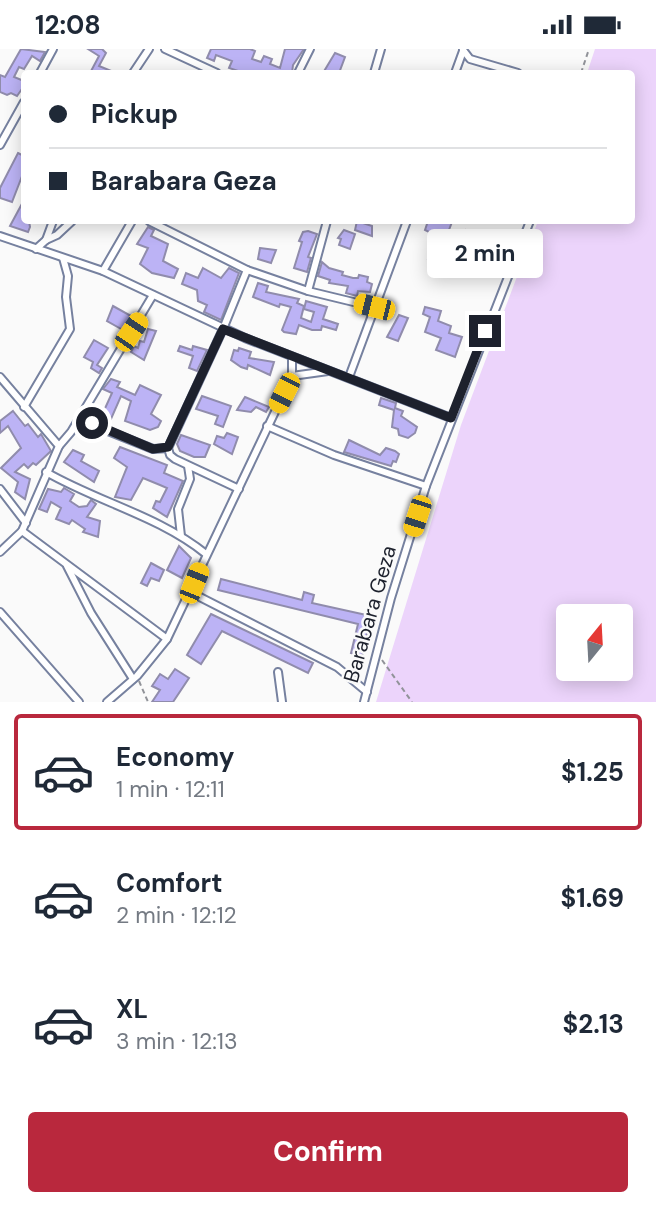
<!DOCTYPE html>
<html lang="en">
<head>
<meta charset="utf-8">
<style>
  :root { --surface:#fff; --page:#f2f2f3; --text:#1f2937; --muted:#747a83; --line:#e0e1e3; --accent:#b9283d }
  body { margin:0; font-family:"DM Sans",sans-serif; background:var(--page); color:var(--text); height:100vh; display:flex; flex-direction:column; font-size:26px; white-space:nowrap }
  * { box-sizing:border-box; margin:0 }
  p { font-size:23px; color:var(--muted) }
  .icon { flex:none; width:38px; height:38px; fill:none; stroke:currentColor; stroke-width:2; stroke-linecap:round; stroke-linejoin:round }
  .map { position:relative; height:653px; overflow:hidden }
  .panel { display:flex; flex-direction:column; background:var(--surface); flex:1 }
  .panel>* { flex:none }
  .hud { position:absolute; left:21px; top:21px; width:614px; height:154px; border-radius:7px; box-shadow:0 4px 18px #0003; display:grid; align-content:center; height:154px; padding:0 28px; background:var(--surface) }
  .needle { width:46px; rotate:18deg }
  .tools { position:absolute; left:556px; top:555px; display:grid; gap:14px }
  .tools a { display:grid; place-items:center; width:77px; height:77px; border-radius:7px; background:var(--surface); box-shadow:0 4px 18px #0003; font-size:35px }
  .end { position:absolute; width:32px; height:32px; margin:-16px; border:9px solid #1d212d; background:#fff; box-shadow:0 0 0 4px #fff }
  .from { border-radius:50% }
  .bubble { position:absolute; height:49px; border-radius:7px; background:var(--surface); box-shadow:0 4px 18px #0003; font-size:23px; font-weight:700; line-height:49px; text-align:center }
  .car { position:absolute; width:21px; height:42px; margin:-21px -10px; border-radius:9px; box-shadow:0 0 5px 2px #0007; background:linear-gradient(#f5c518 24%,#345 0 40%,#f5c518 0 76%,#345 0 86%,#f5c518 0) }
  .hud b { display:flex; align-items:center; gap:24px; height:66px; font-size:26px }
  .hud b+b { border-top:2px solid var(--line) }
  .hud i { width:18px; height:18px; background:var(--text) }
  ul { padding:12px 0 0; list-style:none }
  li { display:flex; align-items:center; gap:21px; height:116px; margin:0 14px 10px; padding:0 14px; border:4px solid transparent; border-radius:7px }
  li div { flex:1 }
  li b { display:block; font-size:26px }
  li em { font-style:normal; font-weight:700 }
  li.active { border-color:var(--accent) }
  li>.icon { width:63px; height:63px; stroke-width:1.5 }
  .primary-button { display:flex; gap:14px; margin-top:auto; padding:14px 28px }
  .primary-button a { flex:1; height:80px; border-radius:7px; background:var(--accent); color:#fff; font-size:28px; font-weight:700; line-height:80px; text-align:center }
  .status { display:flex; justify-content:space-between; align-items:center; height:49px; padding:0 35px; background:var(--surface); direction:ltr }
  .status svg { height:19px; fill:currentColor }
  .map>svg:first-child { display:block }
  .green { fill:#ecd4fb; fill-rule:evenodd }
  .building { fill:#bcb3f5; stroke:#908cac; stroke-width:2 }
  .lines { fill:none; stroke-linecap:round; stroke-linejoin:round }
  .minor-casing { stroke:#76819f; stroke-width:10 }
  .path { stroke:#919399; stroke-width:2; stroke-dasharray:5 3.5; stroke-linecap:butt }
  .minor { stroke:#fff; stroke-width:6 }
  .route { stroke:#1d212d; stroke-width:9 }
  .labels { text-anchor:middle; stroke-width:5; stroke-linejoin:round; paint-order:stroke }
  .street-label { font-size:21px; fill:#1d212d; stroke:#fafafa }
</style>
</head>
<body>
<div class="status"><b>12:08</b><svg viewBox="0 0 49 12"><path d="M0 12V9h3v3zM5 12V6h3v6zM10 12V3h3v9zM15 12V0h3v12zM26 1h20v11H26zM47 4h2v5h-2z"/></svg></div>
<div class="map">
<svg width="656" height="653" viewBox="0 0 656 653">
  <rect width="100%" height="100%" fill="#fafafa"/>
  <path class="green" d="M595,0H656V653H376L461,376L538,172H632V24H587ZM569,567H621V620H569Z"/>
  <g class="building">
    <path d="M21,0L45,3L40,12L32,7L24,20L19,18L14,28L24,32V37L17,47L11,44L7,46L0,43V26L5,28Z"/>
    <path d="M88,0H102L106,4L99,17L116,24H90L99,7Z"/>
    <path d="M211,0H250L255,2L252,10L261,13L264,7L272,10L270,15L280,19L285,0H304L293,16L292,24H244L229,19L232,12L216,6L214,12L207,9Z"/>
    <path d="M335,4L345,8L339,24H323Z"/>
    <path d="M18,104L24,107V122L12,153L0,149V139Z"/>
    <path d="M24,151V172H29L30,178L28,183L10,177Z"/>
    <path d="M357,172L372,177V187L355,181Z"/>
    <path d="M428,172L452,173L447,186L442,185L441,189L425,181Z"/>
    <path d="M148,178L154,181L151,187L168,195L163,212L178,220L174,229L152,224L140,215L148,199L137,195Z"/>
    <path d="M344,181L355,185L350,200L339,196L341,190L338,189Z"/>
    <path d="M466,181L474,183L468,204L456,200Z"/>
    <path d="M308,182L317,185L308,208L311,209L307,223L294,219L302,193L299,192L303,183Z"/>
    <path d="M440,197L454,202L450,218L428,210L430,203Z"/>
    <path d="M260,199L276,201L271,214L258,210Z"/>
    <path d="M322,213L329,219L343,223L342,226L353,229H358L359,226L368,228L367,233L372,235L370,243L358,242L357,247L346,244L348,237L329,234L330,231L318,227Z"/>
    <path d="M203,219L221,229L229,219L239,224L221,271L204,263L207,256L198,252L197,241L182,235L186,224L198,229Z"/>
    <path d="M258,234L268,237L266,243L299,250L297,254L304,257L301,269L311,273L314,263L304,260L306,252L327,258L323,270L338,275L336,281L322,277L321,281H312L299,276L296,285L284,283L282,281L291,258L280,255L279,258L253,248Z"/>
    <path d="M113,257L133,268L123,281L107,272Z"/>
    <path d="M425,258L441,262L438,272L451,277L449,284L462,288L455,308L436,301L441,289L425,283L430,268L423,265Z"/>
    <path d="M399,266L408,269L398,292L387,288Z"/>
    <path d="M148,280L156,282L144,311L131,303L134,297L138,299L140,292L144,293Z"/>
    <path d="M94,291L108,299L97,316L102,319L99,324L91,319L93,313L84,308Z"/>
    <path d="M180,297L192,301L193,297L207,301L197,322L189,319L193,307L178,302Z"/>
    <path d="M239,299L251,303L249,309L274,313L270,326L248,316L247,320L241,318L231,311L234,301L238,302Z"/>
    <path d="M111,330L120,333L117,338L135,346L140,336L161,346L151,365L161,372L158,378L150,381L125,372L131,352L121,347L111,370L102,366L112,344L103,340Z"/>
    <path d="M202,347L231,357L223,378L215,375L218,367L196,360Z"/>
    <path d="M245,348L269,358L266,363L256,358L251,363L237,361Z"/>
    <path d="M381,349L396,354L395,359L403,362L401,367L417,378L415,384L408,389L399,386L398,380L392,378L394,361L379,356Z"/>
    <path d="M13,362L25,377L28,375L38,388L41,385L51,402L36,416L33,414L28,419L24,415L15,423L30,430L25,450L15,443L18,433L1,419L21,399L8,377L0,384V372Z"/>
    <path d="M227,384L238,388L232,405L214,395L217,387L224,389Z"/>
    <path d="M181,386L210,396L205,408H194L180,402L177,395Z"/>
    <path d="M349,391L380,406L386,399L395,402L399,405L396,413L393,412L391,417L344,403Z"/>
    <path d="M120,398L167,416L164,424L183,432L167,468L153,459L156,452L160,453L167,439L160,436L143,429L131,451L115,448L127,418L114,409Z"/>
    <path d="M73,401L84,406L81,412L99,422L94,433L64,413Z"/>
    <path d="M64,439L74,445L70,452L79,458L87,457L91,451L96,455L87,468L100,472L98,488L83,483L85,480L72,471L69,475L56,470L61,459L51,453L47,463L39,460L48,440L61,443Z"/>
    <path d="M179,497L191,509L182,529L167,521Z"/>
    <path d="M151,514L164,521L159,532L151,529L147,537L141,534Z"/>
    <path d="M221,530L302,551L304,543L314,546L312,554L371,567L362,607L351,604L358,575L218,541Z"/>
    <path d="M211,565L313,614L308,624L222,582L201,615L187,606Z"/>
    <path d="M175,620L189,629L173,653H152L160,641L152,637L160,625L168,630Z"/>
  </g>
  <g class="lines">
    <defs>
      <g id="minor">
        <path d="M165,0L217,24"/>
        <path d="M463,1L470,10L518,24"/>
        <path d="M40,24L53,0"/>
        <path d="M133,24L149,0"/>
        <path d="M298,24L310,0"/>
        <path d="M374,24L381,0"/>
        <path d="M455,24L463,2"/>
        <path d="M0,96L24,53"/>
        <path d="M149,172L247,221L308,242L374,258"/>
        <path d="M0,187L103,222L245,289L451,369"/>
        <path d="M46,191L57,186L72,172"/>
        <path d="M36,200L46,191L53,172"/>
        <path d="M103,222L132,172"/>
        <path d="M308,242L327,172"/>
        <path d="M292,327L328,322"/>
        <path d="M0,328L59,397L22,482L0,503"/>
        <path d="M349,328L407,172"/>
        <path d="M24,358L70,280L66,248L68,227L63,209"/>
        <path d="M78,370L153,400L168,399"/>
        <path d="M267,377L334,406L426,437"/>
        <path d="M59,397L71,383L153,246"/>
        <path d="M46,423C98,453 159,467 206,505"/>
        <path d="M0,440L26,474"/>
        <path d="M239,440L175,410L170,406L168,399L223,280L247,221"/>
        <path d="M22,482L167,590"/>
        <path d="M181,487L178,460L190,430L188,417"/>
        <path d="M67,517L91,564L133,630"/>
        <path d="M190,543L337,618L367,643"/>
        <path d="M0,563L79,653"/>
        <path d="M278,623L282,653"/>
        <path d="M107,653L137,627L167,590L292,327V308"/>
        <path d="M364,653L391,549L426,437L530,172"/>
      </g>
    </defs>
    <use href="#minor" class="minor-casing"/>
    <g class="path">
      <path d="M581,24L589,0"/>
      <path d="M382,611L412,653"/>
      <path d="M139,632L148,653"/>
    </g>
    <use href="#minor" class="minor"/>
  </g>
  <g class="lines">
    <path class="route" d="M92,374L153,400L168,398L223,280L451,369L485,282"/>
  </g>
  <g class="labels">
    <g class="street-label">
      <text transform="translate(370 565) rotate(-74)" y="7">Barabara Geza</text>
    </g>
  </g>
</svg>
<div class="tools">
<a><svg class="needle" viewBox="-14 -14 28 28"><path d="M0-13l5 13h-10z" fill="#e53935"/><path d="M0 13l5-13h-10z" fill="#747a83"/></svg></a>
</div>
<i class="end from" style="left:92px;top:374px"></i>
<i class="end" style="left:485px;top:282px"></i>
<div class="bubble" style="left:427px;top:180px;width:116px">2 min</div>
<i class="car" style="left:374px;top:258px;rotate:284deg"></i>
<i class="car" style="left:131px;top:283px;rotate:34deg"></i>
<i class="car" style="left:284px;top:344px;rotate:207deg"></i>
<i class="car" style="left:417px;top:467px;rotate:198deg"></i>
<i class="car" style="left:194px;top:534px;rotate:22deg"></i>
<div class="hud">
<b><i class="from"></i>Pickup</b>
<b><i></i>Barabara Geza</b>
</div>
</div>
<section class="panel">
<ul>
<li class="active"><svg class="icon" aria-label="car" viewBox="0 0 24 24"><path d="M5 17H2v-5l4-1 3-4h7l3 4 3 1v5h-3M9 17h6M6 11h13"/><circle cx="7" cy="17" r="2"/><circle cx="17" cy="17" r="2"/></svg><div><b>Economy</b><p>1 min · 12:11</p></div><em>$1.25</em></li>
<li><svg class="icon" aria-label="car" viewBox="0 0 24 24"><path d="M5 17H2v-5l4-1 3-4h7l3 4 3 1v5h-3M9 17h6M6 11h13"/><circle cx="7" cy="17" r="2"/><circle cx="17" cy="17" r="2"/></svg><div><b>Comfort</b><p>2 min · 12:12</p></div><em>$1.69</em></li>
<li><svg class="icon" aria-label="car" viewBox="0 0 24 24"><path d="M5 17H2v-5l4-1 3-4h7l3 4 3 1v5h-3M9 17h6M6 11h13"/><circle cx="7" cy="17" r="2"/><circle cx="17" cy="17" r="2"/></svg><div><b>XL</b><p>3 min · 12:13</p></div><em>$2.13</em></li>
</ul>
<div class="primary-button"><a>Confirm</a></div>
</section>
</body>
</html>
